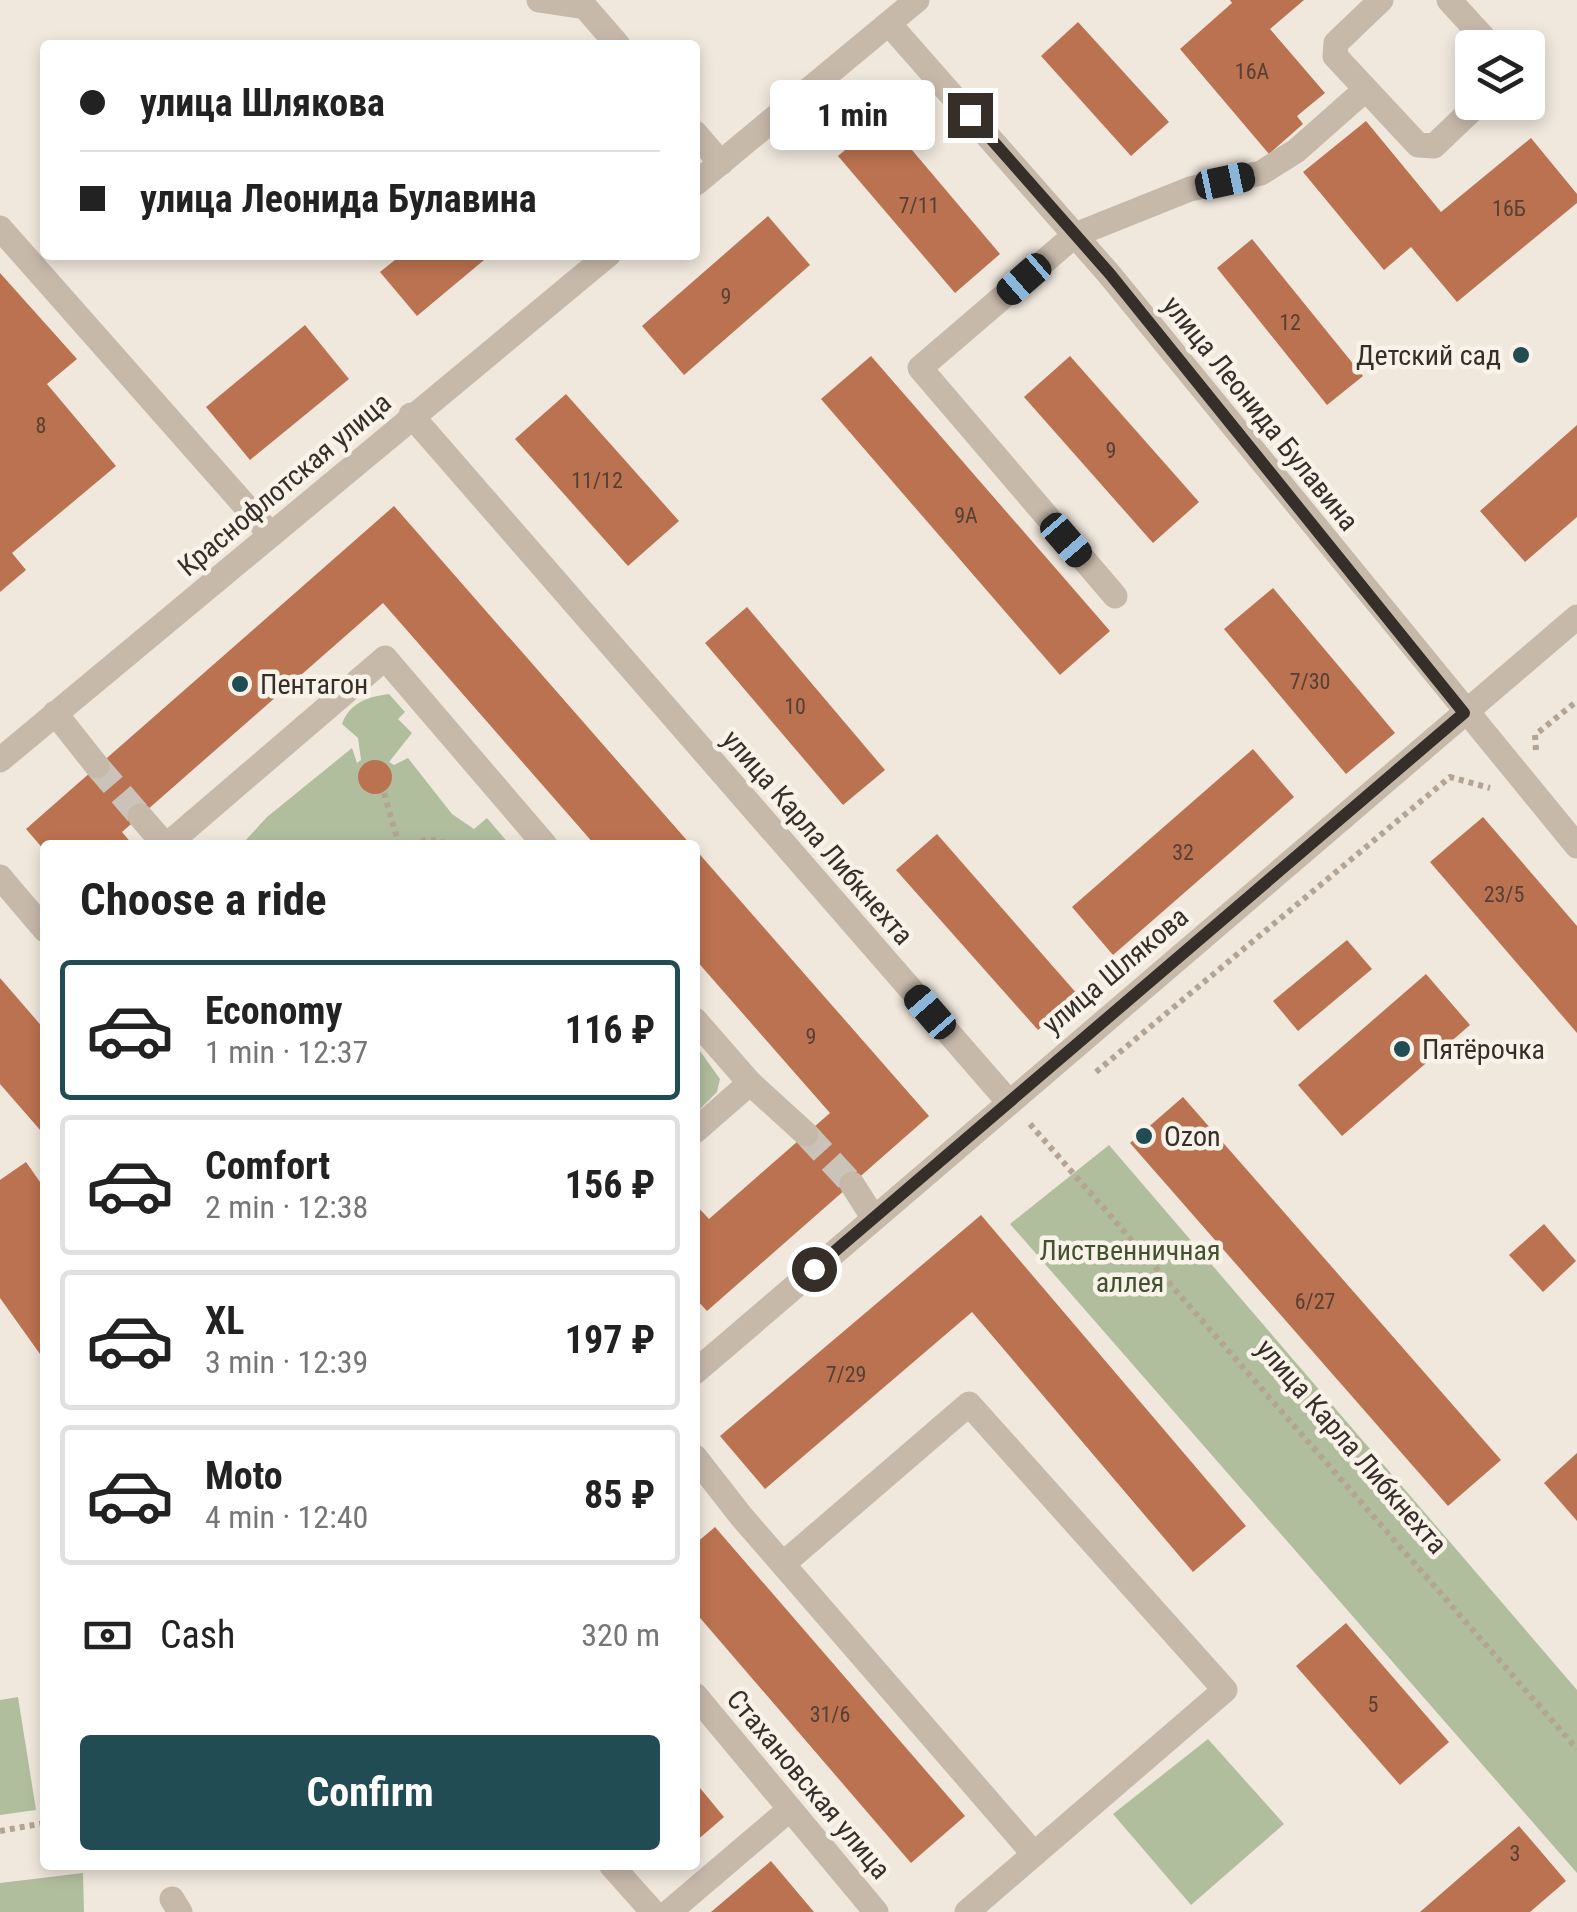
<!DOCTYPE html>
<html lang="en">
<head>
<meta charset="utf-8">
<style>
  :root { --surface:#fff; --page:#f2f2f2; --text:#222; --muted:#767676; --line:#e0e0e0; --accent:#224c53 }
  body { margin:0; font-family:"Roboto Condensed",sans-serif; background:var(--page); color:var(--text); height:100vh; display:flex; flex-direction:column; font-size:38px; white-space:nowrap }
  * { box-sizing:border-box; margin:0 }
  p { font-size:32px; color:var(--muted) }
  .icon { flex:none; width:55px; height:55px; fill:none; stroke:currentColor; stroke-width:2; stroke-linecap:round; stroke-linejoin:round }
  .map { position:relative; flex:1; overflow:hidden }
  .panel { position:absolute; left:40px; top:840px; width:660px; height:1030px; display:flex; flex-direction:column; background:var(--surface); border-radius:10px; box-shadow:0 5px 15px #0003 }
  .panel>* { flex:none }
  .banner { position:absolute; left:40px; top:40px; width:660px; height:220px; border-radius:10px; box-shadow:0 5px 15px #0003; display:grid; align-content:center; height:220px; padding:0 40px; background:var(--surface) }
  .controls { position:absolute; left:1455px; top:30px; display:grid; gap:20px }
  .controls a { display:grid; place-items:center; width:90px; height:90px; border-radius:10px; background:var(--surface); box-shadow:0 5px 15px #0003; font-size:50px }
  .end { position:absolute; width:45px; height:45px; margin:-22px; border:12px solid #352e29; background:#fff; box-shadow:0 0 0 5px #fff }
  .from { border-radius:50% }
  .bubble { position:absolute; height:70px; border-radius:10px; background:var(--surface); box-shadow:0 5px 15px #0003; font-size:32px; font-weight:700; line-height:70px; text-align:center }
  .car { position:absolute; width:30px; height:60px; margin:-30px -15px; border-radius:12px; box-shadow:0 0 8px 2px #0007; background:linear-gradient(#222 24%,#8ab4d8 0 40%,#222 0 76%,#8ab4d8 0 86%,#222 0) }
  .banner b { display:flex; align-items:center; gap:35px; height:95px; font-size:38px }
  .banner b+b { border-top:2px solid var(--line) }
  .banner i { width:25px; height:25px; background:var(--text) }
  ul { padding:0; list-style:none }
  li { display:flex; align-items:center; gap:30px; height:140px; margin:0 20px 15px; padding:0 20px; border:5px solid var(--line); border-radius:10px }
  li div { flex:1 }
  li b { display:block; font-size:38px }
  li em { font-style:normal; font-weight:700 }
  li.current { border-color:var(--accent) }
  li>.icon { width:90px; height:90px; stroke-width:1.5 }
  h2 { padding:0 40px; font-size:45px; line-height:120px }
  .pay { display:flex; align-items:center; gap:25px; height:110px; padding:0 40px; font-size:38px }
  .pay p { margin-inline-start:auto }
  .button { display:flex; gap:20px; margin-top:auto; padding:20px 40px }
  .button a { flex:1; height:115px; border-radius:10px; background:var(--accent); color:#fff; font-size:40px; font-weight:700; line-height:115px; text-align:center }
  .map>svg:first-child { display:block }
  .green { fill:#b1be9e }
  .building { fill:#bb7250 }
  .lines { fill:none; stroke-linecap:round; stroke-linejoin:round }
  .minor-tunnel { stroke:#cbc3b9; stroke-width:25; stroke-dasharray:25 12; stroke-linecap:butt }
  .path { stroke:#b3a494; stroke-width:6; stroke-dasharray:5 5; stroke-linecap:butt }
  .minor { stroke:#c7b9aa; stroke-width:25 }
  .route { stroke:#352e29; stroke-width:12 }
  .poi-dot { fill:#224c53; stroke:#f8f2e9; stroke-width:4 }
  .labels { text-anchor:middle; stroke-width:9; stroke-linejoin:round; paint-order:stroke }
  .number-label { font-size:22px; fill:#563f33 }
  .poi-label { font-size:28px; fill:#352e29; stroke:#f8f2e9; text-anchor:start }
  .street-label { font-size:28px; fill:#352e29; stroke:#f8f2e9 }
  .park-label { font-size:28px; fill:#42512f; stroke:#f8f2e9 }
</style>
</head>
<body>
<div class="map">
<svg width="1577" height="1912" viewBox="0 0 1577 1912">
  <rect width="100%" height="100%" fill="#f0e8dd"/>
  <g class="green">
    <path d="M389,694L405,712L398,719L412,733L389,762L394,765L408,758L452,814L474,829L487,818L510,845H249L245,841L267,817L352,748L357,763L361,760L358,738L342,724C350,702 368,697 389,694Z"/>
    <path d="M695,1044L720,1079L717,1092L700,1109H695Z"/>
    <path d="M1109,1145L1577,1690V1873L1010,1224Z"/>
    <path d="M18,1697L36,1810L0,1815V1700Z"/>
    <path d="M1208,1739L1284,1824L1191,1905L1113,1814Z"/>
    <path d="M83,1873L84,1912H0V1883Z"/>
  </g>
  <g class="building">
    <path d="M1230,0H1304L1270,29L1325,93L1297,116L1303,124L1269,154L1180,49L1232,3Z"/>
    <path d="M1078,22L1169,122L1131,156L1041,56Z"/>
    <path d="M884,117L1000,254L955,293L838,156Z"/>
    <path d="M1366,121L1441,212L1531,138L1577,194V203L1457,302L1411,247L1384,270L1303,172Z"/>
    <path d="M768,216L810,265L684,375L642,326Z"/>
    <path d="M1252,239L1363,376L1327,405L1217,268Z"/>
    <path d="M401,255H490L417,316L380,272Z"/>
    <path d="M0,273L77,359L47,384L116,466L12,553L26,570L0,592Z"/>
    <path d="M305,325L349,379L250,460L206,407Z"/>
    <path d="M871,356L1110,631L1060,675L821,399Z"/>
    <path d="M1070,356L1199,502L1153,543L1024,397Z"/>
    <path d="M566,394L679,521L628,566L515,439Z"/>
    <path d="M1577,425V517L1525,562L1480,511Z"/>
    <path d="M394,506L691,845H595L383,603L122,832L133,845H45V851L26,829Z"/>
    <path d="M1273,588L1395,733L1346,774L1224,629Z"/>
    <path d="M747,607L885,770L843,805L705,643Z"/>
    <path d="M1253,749L1294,797L1113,955L1072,907Z"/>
    <circle cx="375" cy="777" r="17"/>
    <path d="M1483,817L1577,926V1033L1430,862Z"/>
    <path d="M937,834L1078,995L1038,1030L896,870Z"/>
    <path d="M695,849L929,1116L707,1311L695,1298V1204L709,1219L830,1113L695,959Z"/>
    <path d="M1347,940L1372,969L1298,1031L1273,1001Z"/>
    <path d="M1426,974L1470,1025L1342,1136L1298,1085Z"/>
    <path d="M0,978L45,1030V1128L41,1131L0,1084Z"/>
    <path d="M1183,1097L1501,1460L1448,1506L1130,1143Z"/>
    <path d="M26,1162L45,1189V1361L0,1298V1180Z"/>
    <path d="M981,1215L1246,1526L1193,1572L972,1312L765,1489L720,1436Z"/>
    <path d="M1544,1224L1576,1261L1543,1292L1509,1255Z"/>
    <path d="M1577,1453V1521L1544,1483Z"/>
    <path d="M715,1527L965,1816L911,1863L695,1612V1544Z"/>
    <path d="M1346,1623L1449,1742L1400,1785L1296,1666Z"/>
    <path d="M695,1782L724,1817L695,1842Z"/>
    <path d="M1519,1826L1566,1881L1530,1912H1420Z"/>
    <path d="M771,1861L814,1912H711Z"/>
  </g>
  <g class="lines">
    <g class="minor-tunnel">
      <path d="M97,766L140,816"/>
      <path d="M806,1134L852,1184"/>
    </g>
    <g class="path">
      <path d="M1536,750L1535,735L1577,701"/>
      <path d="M384,793L399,845"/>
      <path d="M412,845L427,839L455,845"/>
      <path d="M1096,1072L1450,777L1490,788"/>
      <path d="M1030,1124L1577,1749"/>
      <path d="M0,1831L45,1823"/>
    </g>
    <g class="minor">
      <path d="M539,0L585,7L618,45"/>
      <path d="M1381,0L1336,43L1335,56L1418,145L1434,146L1480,102"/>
      <path d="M1449,0L1493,48"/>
      <path d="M890,25L1109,274L1577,846"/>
      <path d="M695,133L721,163"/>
      <path d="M695,184L917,0"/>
      <path d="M0,228L271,535"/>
      <path d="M411,415L1008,1101"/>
      <path d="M1115,596L920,368L1075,235L1190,189L1261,173L1296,151L1365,90"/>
      <path d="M55,713L97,766"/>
      <path d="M0,760L608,255"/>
      <path d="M140,816L165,845"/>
      <path d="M167,845L385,658L545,845"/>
      <path d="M0,877L45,930"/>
      <path d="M695,1020L750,1083L695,1131"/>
      <path d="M750,1083L806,1134"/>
      <path d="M852,1184L873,1217"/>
      <path d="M695,1372L1577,617"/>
      <path d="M695,1457L741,1516L1034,1854"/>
      <path d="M783,1564L969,1404L1225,1690L967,1912"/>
      <path d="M695,1695L876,1912"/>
      <path d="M611,1865L653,1912"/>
      <path d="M172,1899L180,1912"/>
      <path d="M669,1912L790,1809"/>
    </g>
  </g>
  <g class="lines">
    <path class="route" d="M814,1269L1464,713L1110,274L970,115"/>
  </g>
  <g class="poi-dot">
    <circle cx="1521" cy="355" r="10"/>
    <circle cx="240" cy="684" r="10"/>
    <circle cx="1402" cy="1049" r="10"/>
    <circle cx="1144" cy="1136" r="10"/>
  </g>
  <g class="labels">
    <g class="number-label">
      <text x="1252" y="79">16А</text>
      <text x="919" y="213">7/11</text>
      <text x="1509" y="216">16Б</text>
      <text x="726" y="304">9</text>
      <text x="1290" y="330">12</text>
      <text x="41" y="433">8</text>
      <text x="1111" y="458">9</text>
      <text x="597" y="488">11/12</text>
      <text x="966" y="523">9А</text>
      <text x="1310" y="689">7/30</text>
      <text x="795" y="714">10</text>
      <text x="1183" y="860">32</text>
      <text x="1504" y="902">23/5</text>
      <text x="811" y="1044">9</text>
      <text x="1315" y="1309">6/27</text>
      <text x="846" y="1382">7/29</text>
      <text x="1373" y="1712">5</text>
      <text x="830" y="1722">31/6</text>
      <text x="1515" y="1861">3</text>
    </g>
    <g class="poi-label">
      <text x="1501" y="365" text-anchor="end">Детский сад</text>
      <text x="260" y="694">Пентагон</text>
      <text x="1422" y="1059">Пятёрочка</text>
      <text x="1164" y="1146">Ozon</text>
    </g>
    <g class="street-label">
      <text transform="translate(1261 413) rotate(51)" y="10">улица Леонида Булавина</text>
      <text transform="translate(284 484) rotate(-40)" y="10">Краснофлотская улица</text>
      <text transform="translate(818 837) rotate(49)" y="10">улица Карла Либкнехта</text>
      <text transform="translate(1115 970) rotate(-40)" y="10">улица Шлякова</text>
      <text transform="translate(1352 1446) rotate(49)" y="10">улица Карла Либкнехта</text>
      <text transform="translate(809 1784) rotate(50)" y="10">Стахановская улица</text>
    </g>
    <g class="park-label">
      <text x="1130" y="1260">Лиственничная<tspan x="1130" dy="32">аллея</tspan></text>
    </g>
  </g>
</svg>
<div class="controls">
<a><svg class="icon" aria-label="layers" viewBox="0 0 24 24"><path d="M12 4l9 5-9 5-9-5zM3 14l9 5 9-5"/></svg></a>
</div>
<i class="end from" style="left:814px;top:1269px"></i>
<i class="end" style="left:970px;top:115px"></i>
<div class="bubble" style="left:770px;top:80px;width:165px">1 min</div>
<i class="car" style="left:1225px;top:181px;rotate:78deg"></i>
<i class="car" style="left:1024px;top:279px;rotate:229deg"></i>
<i class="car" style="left:1066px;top:540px;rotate:139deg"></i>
<i class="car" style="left:930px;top:1012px;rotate:319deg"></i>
<div class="banner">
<b><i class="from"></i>улица Шлякова</b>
<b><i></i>улица Леонида Булавина</b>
</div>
<section class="panel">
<h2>Choose a ride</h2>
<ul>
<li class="current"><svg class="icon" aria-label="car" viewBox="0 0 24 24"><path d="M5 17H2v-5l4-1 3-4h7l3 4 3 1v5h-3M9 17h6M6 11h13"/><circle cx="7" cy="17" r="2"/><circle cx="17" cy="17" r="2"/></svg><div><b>Economy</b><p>1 min · 12:37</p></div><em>116 ₽</em></li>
<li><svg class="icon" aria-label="car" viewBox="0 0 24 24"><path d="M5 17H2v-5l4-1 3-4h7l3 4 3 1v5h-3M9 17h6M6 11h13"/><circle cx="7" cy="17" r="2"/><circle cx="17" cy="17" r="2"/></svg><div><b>Comfort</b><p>2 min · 12:38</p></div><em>156 ₽</em></li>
<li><svg class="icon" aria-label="car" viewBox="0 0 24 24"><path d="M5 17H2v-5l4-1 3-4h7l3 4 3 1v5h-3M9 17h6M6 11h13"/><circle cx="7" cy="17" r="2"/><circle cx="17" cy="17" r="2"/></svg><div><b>XL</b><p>3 min · 12:39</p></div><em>197 ₽</em></li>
<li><svg class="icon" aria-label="car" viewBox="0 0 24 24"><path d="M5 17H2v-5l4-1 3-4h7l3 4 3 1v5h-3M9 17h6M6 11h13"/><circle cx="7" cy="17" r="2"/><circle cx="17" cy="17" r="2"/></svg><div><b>Moto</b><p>4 min · 12:40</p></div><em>85 ₽</em></li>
</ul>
<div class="pay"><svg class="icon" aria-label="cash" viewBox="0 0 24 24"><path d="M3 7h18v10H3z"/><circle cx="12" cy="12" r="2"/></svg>Cash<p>320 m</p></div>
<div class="button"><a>Confirm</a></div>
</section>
</div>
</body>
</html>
